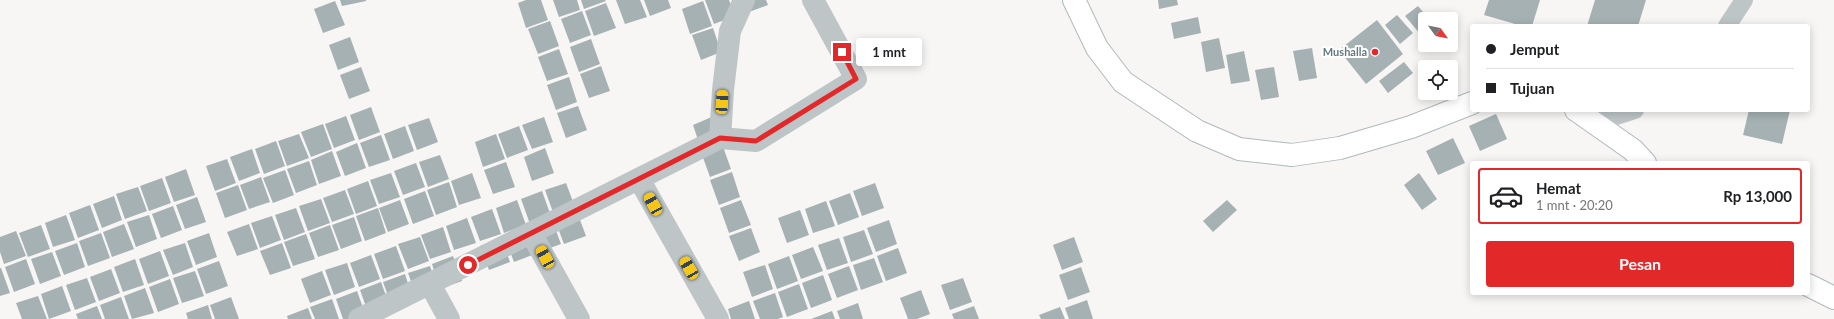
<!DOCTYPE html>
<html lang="id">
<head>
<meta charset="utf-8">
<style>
  :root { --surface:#fff; --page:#f6f6f6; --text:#202124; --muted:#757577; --line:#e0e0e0; --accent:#e3282a }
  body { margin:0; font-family:Lato,sans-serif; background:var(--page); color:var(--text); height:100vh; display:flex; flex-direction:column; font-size:15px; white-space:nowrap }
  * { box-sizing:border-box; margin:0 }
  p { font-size:13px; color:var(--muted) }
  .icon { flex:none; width:22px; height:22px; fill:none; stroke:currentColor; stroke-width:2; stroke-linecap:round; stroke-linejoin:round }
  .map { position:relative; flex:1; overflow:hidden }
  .side { position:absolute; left:1470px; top:161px; width:340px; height:134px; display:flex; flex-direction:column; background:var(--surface); border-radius:4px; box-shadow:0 2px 10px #0003 }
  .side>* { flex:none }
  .banner { position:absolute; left:1470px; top:24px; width:340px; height:88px; border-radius:4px; box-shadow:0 2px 10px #0003; display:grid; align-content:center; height:88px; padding:0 16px; background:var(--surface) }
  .needle { width:26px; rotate:123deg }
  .tools { position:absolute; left:1418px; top:12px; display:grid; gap:8px }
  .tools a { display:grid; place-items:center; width:40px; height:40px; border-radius:4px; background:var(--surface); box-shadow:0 2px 10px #0003; font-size:20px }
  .end { position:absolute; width:18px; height:18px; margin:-9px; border:5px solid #e3282a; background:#fff; box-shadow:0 0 0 2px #fff }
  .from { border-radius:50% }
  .bubble { position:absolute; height:28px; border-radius:4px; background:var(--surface); box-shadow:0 2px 10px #0003; font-size:13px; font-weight:700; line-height:28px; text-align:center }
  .car { position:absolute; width:12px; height:24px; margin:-12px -6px; border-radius:5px; box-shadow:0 0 3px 1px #0007; background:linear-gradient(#f5c518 24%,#345 0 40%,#f5c518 0 76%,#345 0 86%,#f5c518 0) }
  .banner b { display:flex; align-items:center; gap:14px; height:38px; font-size:15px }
  .banner b+b { border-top:1px solid var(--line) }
  .banner i { width:10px; height:10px; background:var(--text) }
  ul { padding:7px 0 0; list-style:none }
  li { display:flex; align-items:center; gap:12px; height:56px; margin:0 8px 6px; padding:0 8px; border:2px solid transparent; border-radius:4px }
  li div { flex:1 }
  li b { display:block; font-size:15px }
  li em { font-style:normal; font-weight:700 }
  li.active { border-color:var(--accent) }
  li>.icon { width:36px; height:36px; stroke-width:1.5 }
  .button { display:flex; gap:8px; margin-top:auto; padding:8px 16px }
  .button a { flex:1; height:46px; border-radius:4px; background:var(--accent); color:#fff; font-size:16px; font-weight:700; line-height:46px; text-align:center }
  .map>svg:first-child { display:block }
  .building { fill:#a5b1b3 }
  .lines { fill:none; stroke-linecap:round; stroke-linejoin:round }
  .secondary-casing { stroke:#b0b9bb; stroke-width:24 }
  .lane { stroke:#bec5c7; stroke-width:18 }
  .street { stroke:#bec5c7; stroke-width:22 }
  .secondary { stroke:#fff; stroke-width:22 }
  .route { stroke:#e3282a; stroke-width:5 }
  .poi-dot { fill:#e3282a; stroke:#fff; stroke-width:1.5 }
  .labels { text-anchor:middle; stroke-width:4; stroke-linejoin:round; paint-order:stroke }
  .poi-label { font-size:11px; font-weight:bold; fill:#627a7f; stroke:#fff; text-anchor:end }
</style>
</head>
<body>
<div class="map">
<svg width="1834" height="319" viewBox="0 0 1834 319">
  <rect width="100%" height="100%" fill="#f7f6f4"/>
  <g class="building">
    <path d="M340,0H366V1L342,6Z"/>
    <path d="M526,0H541L548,20L526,28L518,3Z"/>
    <path d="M553,0H577L580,10L559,17Z"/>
    <path d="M581,0H605L606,1L584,9Z"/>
    <path d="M616,0H640L647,17L625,24Z"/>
    <path d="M644,0H668L671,8L650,16Z"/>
    <path d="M705,0H729L735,16L714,24Z"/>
    <path d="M742,0H766L768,5L746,13Z"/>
    <path d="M1158,0H1177L1178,5L1159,9Z"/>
    <path d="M1489,0H1540L1532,26H1522L1484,15Z"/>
    <path d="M1595,0H1646L1638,26H1587Z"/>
    <path d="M335,1L345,25L323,33L314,9Z"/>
    <path d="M703,1L712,26L690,34L682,9Z"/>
    <path d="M606,3L616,28L594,36L585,11Z"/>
    <path d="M1418,6L1429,19H1425V32L1421,35L1405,16Z"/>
    <path d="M582,11L591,35L570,43L561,19Z"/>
    <path d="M1397,15L1413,33L1400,44L1385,25Z"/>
    <path d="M1198,17L1201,33L1174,39L1171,23Z"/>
    <path d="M1377,20L1403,54L1366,84L1339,50Z"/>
    <path d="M550,21L559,46L538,54L528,29Z"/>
    <path d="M713,28L721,52L701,60L692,35Z"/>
    <path d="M350,37L359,62L338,70L329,45Z"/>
    <path d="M1219,38L1225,68L1206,72L1201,42Z"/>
    <path d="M591,39L600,64L579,72L570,47Z"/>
    <path d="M1312,48L1317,78L1299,81L1293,51Z"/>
    <path d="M559,49L568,74L547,81L538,57Z"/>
    <path d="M1244,51L1250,81L1231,84L1226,55Z"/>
    <path d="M1404,62L1413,73L1388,93L1379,81Z"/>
    <path d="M601,66L610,91L589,98L580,74Z"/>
    <path d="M361,67L370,91L349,99L340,75Z"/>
    <path d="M1274,67L1279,97L1261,100L1255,70Z"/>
    <path d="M569,77L577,102L556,110L547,85Z"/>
    <path d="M578,106L587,130L566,138L557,113Z"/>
    <path d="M371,107L380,132L359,140L350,115Z"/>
    <path d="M1749,110H1790L1782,144L1743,135Z"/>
    <path d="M1496,114L1507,139L1480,151L1469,126Z"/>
    <path d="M346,116L355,140L334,148L325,124Z"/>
    <path d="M714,116L723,141L701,149L693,125Z"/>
    <path d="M544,117L553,142L532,149L522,125Z"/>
    <path d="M429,118L438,142L417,150L408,125Z"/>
    <path d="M323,124L332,149L311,157L301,132Z"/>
    <path d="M405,126L414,151L393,159L384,134Z"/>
    <path d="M519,126L528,150L507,158L498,134Z"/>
    <path d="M299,134L309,158L287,166L278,141Z"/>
    <path d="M496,134L505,159L483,167L475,142Z"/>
    <path d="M381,135L390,160L369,167L360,143Z"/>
    <path d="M1453,138L1465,163L1438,175L1426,151Z"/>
    <path d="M276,141L285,166L264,174L255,149Z"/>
    <path d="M357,143L366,168L345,176L336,152Z"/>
    <path d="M722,144L731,169L710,177L701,152Z"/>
    <path d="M545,148L554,173L532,181L524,157Z"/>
    <path d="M252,149L260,173L239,181L230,157Z"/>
    <path d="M332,151L341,176L319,184L311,160Z"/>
    <path d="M440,155L449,179L428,187L419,162Z"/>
    <path d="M227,159L236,183L215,191L206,166Z"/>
    <path d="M309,161L317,185L296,193L287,169Z"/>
    <path d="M506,162L515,187L493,194L484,170Z"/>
    <path d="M416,163L425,187L403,195L394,171Z"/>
    <path d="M186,169L195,195L174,202L165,177Z"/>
    <path d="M285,170L294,195L273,203L263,178Z"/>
    <path d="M732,172L740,197L719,205L710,180Z"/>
    <path d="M391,173L400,197L379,204L370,180Z"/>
    <path d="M472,173L481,198L459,205L451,181Z"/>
    <path d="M1419,173L1437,199L1422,210L1404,185Z"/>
    <path d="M261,177L270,202L249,209L240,185Z"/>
    <path d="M162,178L171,203L149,211L140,186Z"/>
    <path d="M368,181L377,206L356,214L347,189Z"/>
    <path d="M449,182L457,207L436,215L427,190Z"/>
    <path d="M566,183L575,207L554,215L545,190Z"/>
    <path d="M875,183L884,208L862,216L853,191Z"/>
    <path d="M238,185L247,210L225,218L216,193Z"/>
    <path d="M138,187L147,211L125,219L116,194Z"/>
    <path d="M345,190L354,214L332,222L323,198Z"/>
    <path d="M425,191L434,216L413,224L404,199Z"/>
    <path d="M542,191L551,216L530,224L521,199Z"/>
    <path d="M850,193L859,217L838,225L829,201Z"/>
    <path d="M114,196L122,220L102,228L93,204Z"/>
    <path d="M197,197L206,222L185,229L176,205Z"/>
    <path d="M321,199L330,223L308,231L299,206Z"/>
    <path d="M400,200L409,224L388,232L379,208Z"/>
    <path d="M517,200L526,225L504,233L496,208Z"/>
    <path d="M741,200L751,225L729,233L720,208Z"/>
    <path d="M1227,200L1237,210L1213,232L1203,221Z"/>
    <path d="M826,201L835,226L813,233L805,209Z"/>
    <path d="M90,205L99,230L78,238L69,213Z"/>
    <path d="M173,206L182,230L161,238L152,214Z"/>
    <path d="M296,208L305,232L284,240L275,215Z"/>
    <path d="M378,208L386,233L365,241L356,216Z"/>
    <path d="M492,209L501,234L480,241L471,217Z"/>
    <path d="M800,210L809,235L787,243L778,218Z"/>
    <path d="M577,212L586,236L564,244L555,220Z"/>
    <path d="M66,215L75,240L53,247L45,223Z"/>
    <path d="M149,215L157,239L136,247L127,222Z"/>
    <path d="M272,216L281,240L260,248L251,223Z"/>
    <path d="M354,217L362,241L341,249L332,225Z"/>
    <path d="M467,218L476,243L454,250L446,226Z"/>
    <path d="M552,220L561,244L539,252Z"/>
    <path d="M889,220L897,244L876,252L867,228Z"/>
    <path d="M124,224L134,249L112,257L103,232Z"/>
    <path d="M249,224L258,249L237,256L227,232Z"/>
    <path d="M41,225L50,249L28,257L19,233Z"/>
    <path d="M330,225L339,250L318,257L309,233Z"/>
    <path d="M443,227L451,252L430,259L421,235Z"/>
    <path d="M751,228L760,252L739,261L729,236Z"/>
    <path d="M526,230L535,254L514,262L505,238Z"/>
    <path d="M864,230L873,254L851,262L843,237Z"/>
    <path d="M16,231L26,256L4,264L0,252V237Z"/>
    <path d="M101,233L110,258L88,266L79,241Z"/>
    <path d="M209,233L217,257L196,265L187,241Z"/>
    <path d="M306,234L315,259L293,266L284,242Z"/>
    <path d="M420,237L429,261L408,269L398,244Z"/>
    <path d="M1074,237L1083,262L1062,270L1053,245Z"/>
    <path d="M501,238L510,262L489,270L480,246Z"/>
    <path d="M839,238L848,263L827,270L818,245Z"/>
    <path d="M77,243L85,267L64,275L55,251Z"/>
    <path d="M185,243L193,267L173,275L163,250Z"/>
    <path d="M282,243L291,268L270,275L260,251Z"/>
    <path d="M396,246L405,271L383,279L374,254Z"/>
    <path d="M813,247L823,271L801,279L792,255Z"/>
    <path d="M898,248L907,273L886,281L877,256Z"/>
    <path d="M160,251L169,276L148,284L139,259Z"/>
    <path d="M52,252L61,276L40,284L31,259Z"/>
    <path d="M371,255L380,279L359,287L350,263Z"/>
    <path d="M453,256L462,281L440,289L432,264Z"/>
    <path d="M789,256L798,281L777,289L768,264Z"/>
    <path d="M874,258L883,282L861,290L853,265Z"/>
    <path d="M26,259L35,284L14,292L5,267Z"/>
    <path d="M135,259L144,285L123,292L114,267Z"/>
    <path d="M219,261L228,286L206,294L197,269Z"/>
    <path d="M347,263L355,287L334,295L325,270Z"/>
    <path d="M765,265L773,289L752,297L743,272Z"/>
    <path d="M430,266L438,290L417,298L408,273Z"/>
    <path d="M849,266L858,290L837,298L828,274Z"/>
    <path d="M1081,267L1090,292L1068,300L1059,275Z"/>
    <path d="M0,268H1L10,293L0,296Z"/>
    <path d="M111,269L120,293L99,301L90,277Z"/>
    <path d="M195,271L204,296L182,303L173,278Z"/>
    <path d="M322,271L331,295L310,303L301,279Z"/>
    <path d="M405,274L413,299L392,307L383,282Z"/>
    <path d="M823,275L832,300L811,308L802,283Z"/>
    <path d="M87,278L96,302L75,310L66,285Z"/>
    <path d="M963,278L972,302L950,310L941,285Z"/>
    <path d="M170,279L179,304L158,312L149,287Z"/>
    <path d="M381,282L390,307L369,315L360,290Z"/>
    <path d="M799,284L808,309L787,317L778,292Z"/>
    <path d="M62,286L71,311L49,319L41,294Z"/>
    <path d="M145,288L154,313L132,319L124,296Z"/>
    <path d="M921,290L930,314L917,319H908L900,298Z"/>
    <path d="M357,291L366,316L357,319H343L336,299Z"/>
    <path d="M775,293L783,317L778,319H760L753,301Z"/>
    <path d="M38,296L47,319H22L16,303Z"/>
    <path d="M121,297L129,319H105L100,305Z"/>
    <path d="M231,297L239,319H215L210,305Z"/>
    <path d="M332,299L339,319H315L310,307Z"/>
    <path d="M1087,300L1093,319H1069L1065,308Z"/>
    <path d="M749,301L755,319H731L728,309Z"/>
    <path d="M858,303L863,319H840L837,311Z"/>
    <path d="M208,305L212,319H188L186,313Z"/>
    <path d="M97,306L102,319H78L76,314Z"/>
    <path d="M974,306L979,319H954L952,314Z"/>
    <path d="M1060,307L1065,319H1041L1039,315Z"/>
    <path d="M308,308L312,319H288L287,316Z"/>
    <path d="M832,311L835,319H811Z"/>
  </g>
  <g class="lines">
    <defs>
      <g id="secondary">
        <path d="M1074,0L1097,48L1123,82L1197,131L1239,149L1292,155L1340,148L1411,127L1472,103"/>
        <path d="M1576,110L1633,150L1645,163"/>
        <path d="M1808,285L1834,298"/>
      </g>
    </defs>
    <use href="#secondary" class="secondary-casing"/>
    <g class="lane">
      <path d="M1727,26L1744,0"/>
      <path d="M1595,123L1635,110"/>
    </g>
    <g class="street">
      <path d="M720,138L723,90L730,31L744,0"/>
      <path d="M639,179L718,319"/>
      <path d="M531,233L579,319"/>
      <path d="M430,284L449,319"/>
      <path d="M359,319L720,138L756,141L856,79L813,0"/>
    </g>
    <use href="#secondary" class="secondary"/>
  </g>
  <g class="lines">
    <path class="route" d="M468,265L720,138L756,141L856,79L842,52"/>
  </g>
  <circle class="poi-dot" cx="1375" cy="52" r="4"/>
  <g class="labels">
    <g class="poi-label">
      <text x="1367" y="56">Mushalla</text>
    </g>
  </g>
</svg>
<div class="tools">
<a><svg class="needle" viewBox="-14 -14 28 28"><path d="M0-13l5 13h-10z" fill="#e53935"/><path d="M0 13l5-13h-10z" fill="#757577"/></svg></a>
<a><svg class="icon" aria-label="locate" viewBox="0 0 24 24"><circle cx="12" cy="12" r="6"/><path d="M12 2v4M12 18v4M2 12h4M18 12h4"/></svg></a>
</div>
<i class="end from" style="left:468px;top:265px"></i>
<i class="end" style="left:842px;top:52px"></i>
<div class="bubble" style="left:856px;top:38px;width:66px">1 mnt</div>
<i class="car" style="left:722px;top:102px;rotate:3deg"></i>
<i class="car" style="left:653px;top:204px;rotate:331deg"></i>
<i class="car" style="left:545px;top:257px;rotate:331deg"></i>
<i class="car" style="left:689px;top:268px;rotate:330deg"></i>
<div class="banner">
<b><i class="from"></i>Jemput</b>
<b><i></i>Tujuan</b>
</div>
<section class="side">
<ul>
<li class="active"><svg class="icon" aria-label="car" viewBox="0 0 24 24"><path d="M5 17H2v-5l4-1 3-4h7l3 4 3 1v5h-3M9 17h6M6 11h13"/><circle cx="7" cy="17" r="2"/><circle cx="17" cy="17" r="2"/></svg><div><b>Hemat</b><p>1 mnt · 20:20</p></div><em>Rp 13,000</em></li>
</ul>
<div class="button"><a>Pesan</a></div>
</section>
</div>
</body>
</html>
